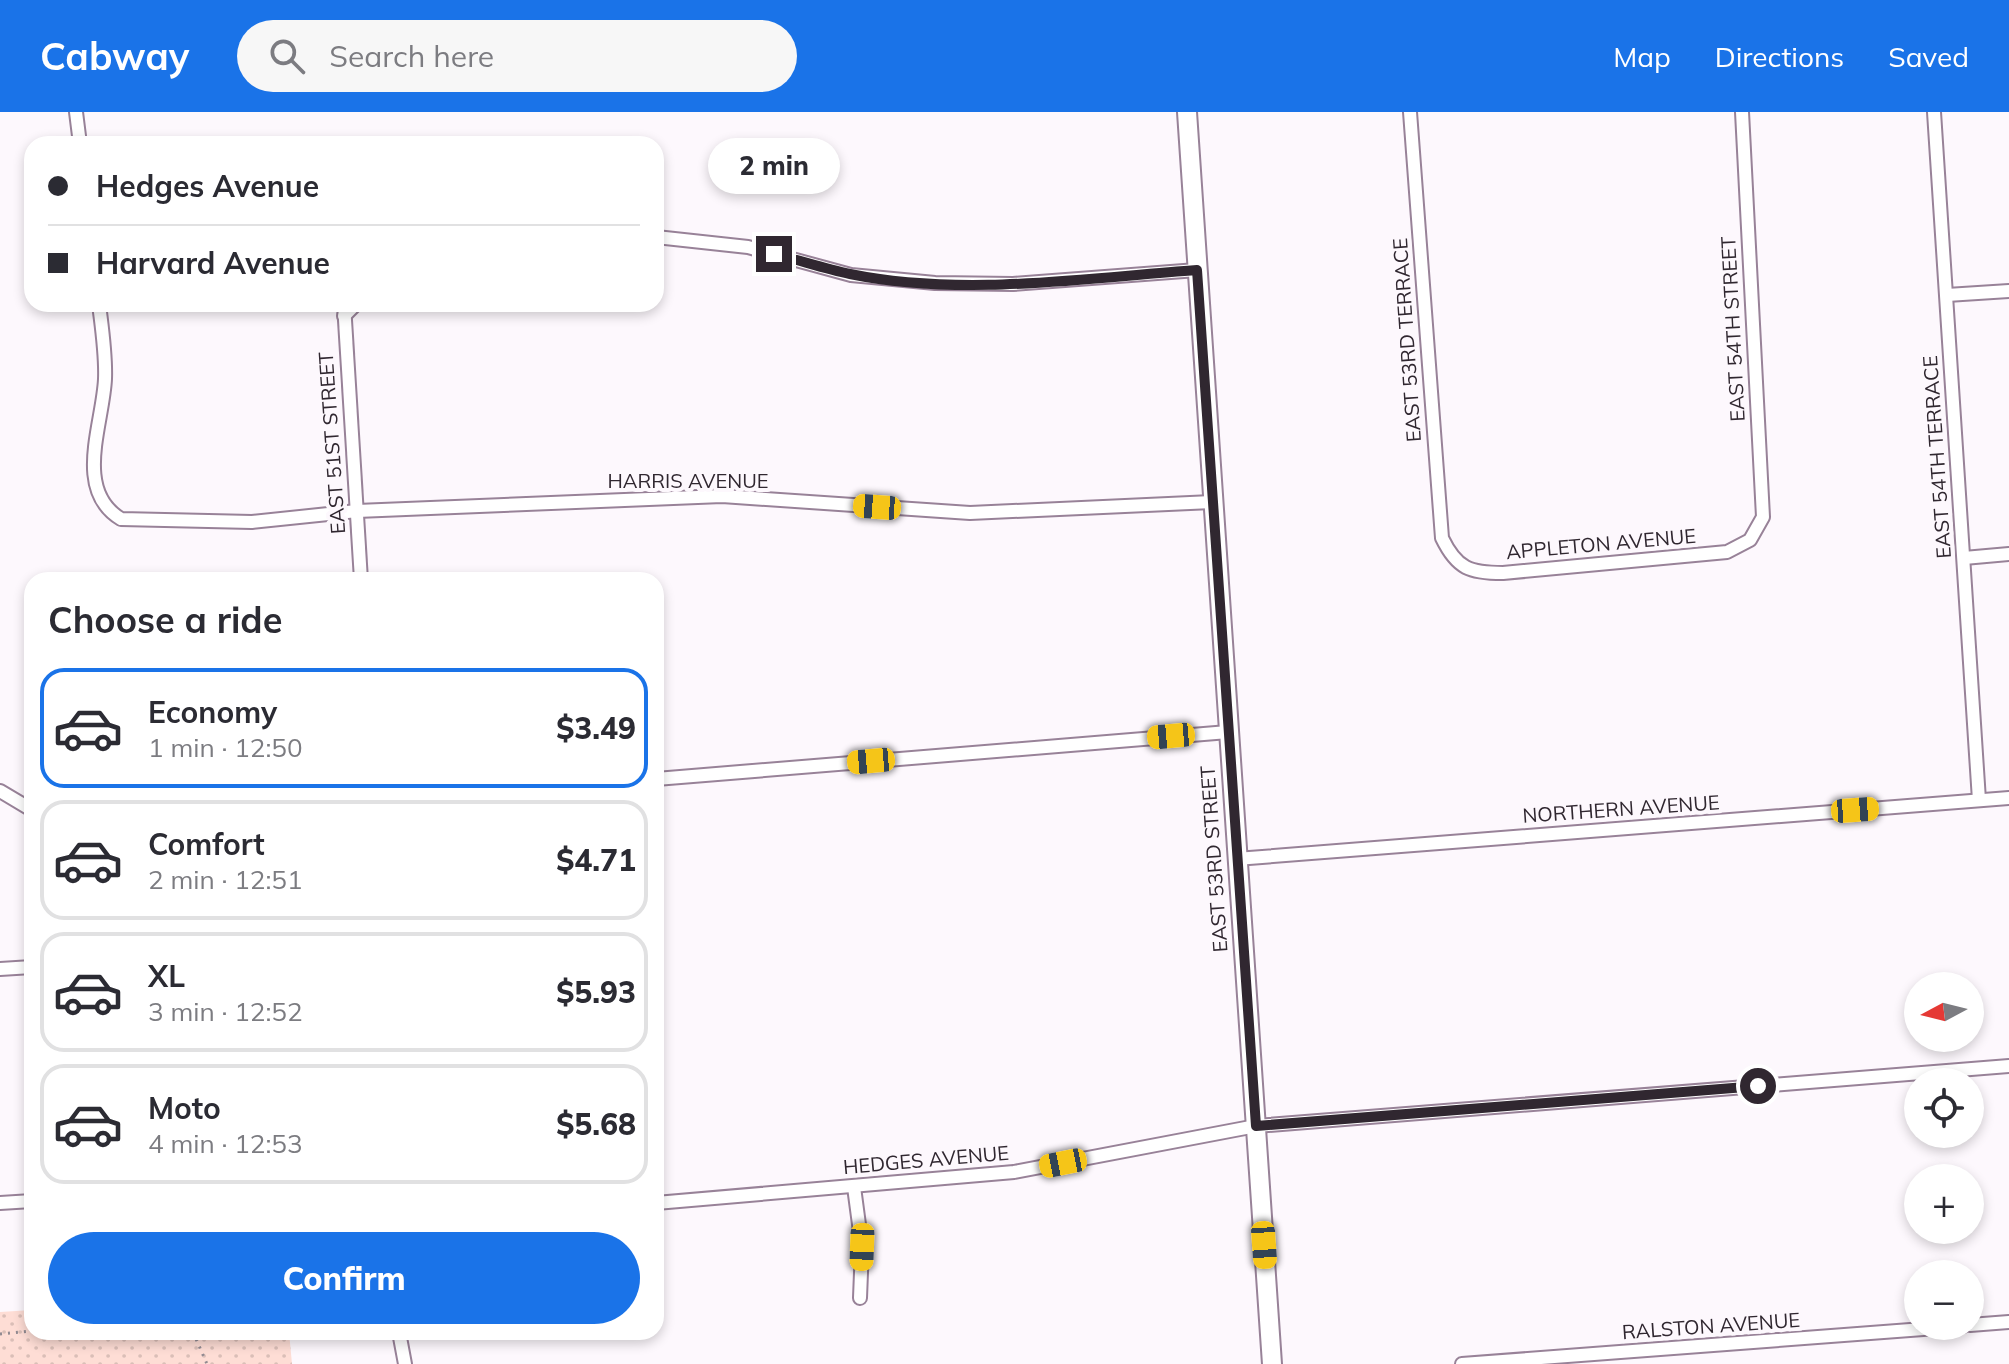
<!DOCTYPE html>
<html lang="en">
<head>
<meta charset="utf-8">
<style>
  :root { --surface:#fff; --page:#f7f7f7; --text:#2b2b33; --muted:#7c7c81; --line:#e1e1e2; --accent:#1a73e8 }
  body { margin:0; font-family:Mulish,sans-serif; background:var(--page); color:var(--text); height:100vh; display:flex; flex-direction:column; font-size:30px; white-space:nowrap }
  * { box-sizing:border-box; margin:0 }
  p { font-size:26px; color:var(--muted) }
  .icon { flex:none; width:44px; height:44px; fill:none; stroke:currentColor; stroke-width:2; stroke-linecap:round; stroke-linejoin:round }
  .map { position:relative; flex:1; overflow:hidden }
  .side { position:absolute; left:24px; top:460px; width:640px; height:768px; display:flex; flex-direction:column; background:var(--surface); border-radius:24px; box-shadow:0 4px 12px #0003 }
  .side>* { flex:none }
  .hud { position:absolute; left:24px; top:24px; width:640px; height:176px; border-radius:24px; box-shadow:0 4px 12px #0003; display:grid; align-content:center; height:176px; padding:0 24px; background:var(--surface) }
  .needle { width:52px; rotate:263deg }
  .controls { position:absolute; left:1904px; top:860px; display:grid; gap:16px }
  .controls a { display:grid; place-items:center; width:80px; height:80px; border-radius:50%; background:var(--surface); box-shadow:0 4px 12px #0003; font-size:40px }
  .end { position:absolute; width:36px; height:36px; margin:-18px; border:10px solid #302730; background:#fff; box-shadow:0 0 0 4px #fff }
  .from { border-radius:50% }
  .bubble { position:absolute; height:56px; border-radius:28px; background:var(--surface); box-shadow:0 4px 12px #0003; font-size:26px; font-weight:800; line-height:56px; text-align:center }
  .car { position:absolute; width:24px; height:48px; margin:-24px -12px; border-radius:10px; box-shadow:0 0 6px 2px #0007; background:linear-gradient(#f5c518 24%,#345 0 40%,#f5c518 0 76%,#345 0 86%,#f5c518 0) }
  .hud b { display:flex; align-items:center; gap:28px; height:76px; font-size:30px }
  .hud b+b { border-top:2px solid var(--line) }
  .hud i { width:20px; height:20px; background:var(--text) }
  ul { padding:0; list-style:none }
  li { display:flex; align-items:center; gap:24px; height:120px; margin:0 16px 12px; padding:0 8px; border:4px solid var(--line); border-radius:24px }
  li div { flex:1 }
  li b { display:block; font-size:30px }
  li em { font-style:normal; font-weight:800 }
  li.current { border-color:var(--accent) }
  li>.icon { width:72px; height:72px; stroke-width:1.5 }
  h2 { padding:0 24px; font-size:36px; line-height:96px }
  .cta { display:flex; gap:16px; margin-top:auto; padding:16px 24px }
  .cta a { flex:1; height:92px; border-radius:48px; background:var(--accent); color:#fff; font-size:32px; font-weight:800; line-height:92px; text-align:center }
  header { display:flex; align-items:center; gap:48px; box-sizing:border-box; height:112px; padding:0 40px; background:var(--accent); color:#fff }
  header strong { font-size:38px }
  nav { display:flex; gap:44px; margin-inline-start:auto; font-size:28px }
  .search { width:560px; height:72px; background:var(--page); display:flex; align-items:center; gap:20px; box-sizing:border-box; padding:0 28px; border-radius:44px; color:var(--muted); font-size:30px }
  .map>svg:first-child { display:block }
  .grass { fill:url(#grass-dots) }
  .lines { fill:none; stroke-linecap:round; stroke-linejoin:round }
  .street-casing { stroke:#988298; stroke-width:16 }
  .secondary-casing { stroke:#988298; stroke-width:22 }
  .path { stroke:#918a91; stroke-width:3; stroke-dasharray:2 6; stroke-linecap:butt }
  .street { stroke:#fff; stroke-width:12 }
  .secondary { stroke:#fff; stroke-width:18 }
  .route { stroke:#302730; stroke-width:10 }
  .labels { text-anchor:middle; stroke-width:8; stroke-linejoin:round; paint-order:stroke }
  .street-label { font-size:20px; fill:#302730; stroke:#fdf8fd }
</style>
</head>
<body>
<header>
<strong>Cabway</strong>
<div class="search"><svg class="icon" aria-label="search" viewBox="0 0 24 24"><circle cx="10" cy="10" r="6"/><path d="M15 15l6 6"/></svg>Search here</div>
<nav><a>Map</a><a>Directions</a><a>Saved</a></nav>
</header>
<div class="map">
<svg width="2009" height="1252" viewBox="0 0 2009 1252">
  <defs>
    <pattern id="grass-dots" width="8" height="8" patternUnits="userSpaceOnUse" patternTransform="scale(2)"><rect width="8" height="8" fill="#feddd5"/><path d="M2 2h.1M6 6h.1" fill="none" stroke="#dabeb7" stroke-width="1.8" stroke-linecap="round"/></pattern>
  </defs>
  <rect width="100%" height="100%" fill="#fdf8fd"/>
  <path class="grass" d="M32,1198V1220H289L292,1252H0V1200Z"/>
  <g class="lines">
    <defs>
      <g id="street">
        <path d="M76,0L80,32"/>
        <path d="M1410,0L1442,426C1457,457 1470,461 1503,461L1727,440L1750,428L1763,405L1742,0"/>
        <path d="M1934,0L1979,688"/>
        <path d="M656,125L748,135L851,163L935,171L1013,172L1197,158"/>
        <path d="M1947,183L2009,179"/>
        <path d="M99,192C102,217 106,242 105,267C103,312 73,378 121,407L252,410L357,399L722,384L970,401L1212,390"/>
        <path d="M344,192L361,468"/>
        <path d="M344,204L356,192"/>
        <path d="M1964,446L2009,442"/>
        <path d="M656,667L1228,620"/>
        <path d="M0,679L32,698"/>
        <path d="M1236,747L2009,686"/>
        <path d="M0,857L32,855"/>
        <path d="M854,1075L862,1135L860,1186"/>
        <path d="M0,1091L32,1089"/>
        <path d="M656,1091L1014,1060L1256,1014L2009,954"/>
        <path d="M1970,1213L2009,1210"/>
        <path d="M399,1220L405,1252"/>
        <path d="M1462,1252L1963,1214"/>
      </g>
      <path id="secondary" d="M1187,0L1272,1252"/>
    </defs>
    <use href="#street" class="street-casing"/>
    <use href="#secondary" class="secondary-casing"/>
    <g class="path">
      <path d="M48,1220H52"/>
      <path d="M63,1220H71"/>
      <path d="M193,1220L207,1252"/>
      <path d="M0,1222L32,1219"/>
    </g>
    <use href="#street" class="street"/>
    <use href="#secondary" class="secondary"/>
  </g>
  <g class="lines">
    <path class="route" d="M774,142C799,148 825,157 850,162C963,185 1084,166 1197,158L1256,1014L1758,974"/>
  </g>
  <g class="labels">
    <g class="street-label">
      <text transform="translate(1733 217) rotate(-93)" y="7">EAST 54TH STREET</text>
      <text transform="translate(1407 228) rotate(-94)" y="7">EAST 53RD TERRACE</text>
      <text transform="translate(332 331) rotate(-94)" y="7">EAST 51ST STREET</text>
      <text transform="translate(1937 345) rotate(-94)" y="7">EAST 54TH TERRACE</text>
      <text x="688" y="376">HARRIS AVENUE</text>
      <text transform="translate(1601 432) rotate(-5)" y="7">APPLETON AVENUE</text>
      <text transform="translate(1621 697) rotate(-4)" y="7">NORTHERN AVENUE</text>
      <text transform="translate(1214 747) rotate(-94)" y="7">EAST 53RD STREET</text>
      <text transform="translate(926 1048) rotate(-5)" y="7">HEDGES AVENUE</text>
      <text transform="translate(1711 1214) rotate(-4)" y="7">RALSTON AVENUE</text>
    </g>
  </g>
</svg>
<div class="controls">
<a><svg class="needle" viewBox="-14 -14 28 28"><path d="M0-13l5 13h-10z" fill="#e53935"/><path d="M0 13l5-13h-10z" fill="#7c7c81"/></svg></a>
<a><svg class="icon" aria-label="locate" viewBox="0 0 24 24"><circle cx="12" cy="12" r="6"/><path d="M12 2v4M12 18v4M2 12h4M18 12h4"/></svg></a>
<a>+</a>
<a>−</a>
</div>
<i class="end from" style="left:1758px;top:974px"></i>
<i class="end" style="left:774px;top:142px"></i>
<div class="bubble" style="left:708px;top:26px;width:132px">2 min</div>
<i class="car" style="left:877px;top:395px;rotate:274deg"></i>
<i class="car" style="left:1171px;top:624px;rotate:265deg"></i>
<i class="car" style="left:871px;top:649px;rotate:265deg"></i>
<i class="car" style="left:1855px;top:698px;rotate:86deg"></i>
<i class="car" style="left:1063px;top:1051px;rotate:259deg"></i>
<i class="car" style="left:1264px;top:1133px;rotate:176deg"></i>
<i class="car" style="left:862px;top:1135px;rotate:182deg"></i>
<div class="hud">
<b><i class="from"></i>Hedges Avenue</b>
<b><i></i>Harvard Avenue</b>
</div>
<section class="side">
<h2>Choose a ride</h2>
<ul>
<li class="current"><svg class="icon" aria-label="car" viewBox="0 0 24 24"><path d="M5 17H2v-5l4-1 3-4h7l3 4 3 1v5h-3M9 17h6M6 11h13"/><circle cx="7" cy="17" r="2"/><circle cx="17" cy="17" r="2"/></svg><div><b>Economy</b><p>1 min · 12:50</p></div><em>$3.49</em></li>
<li><svg class="icon" aria-label="car" viewBox="0 0 24 24"><path d="M5 17H2v-5l4-1 3-4h7l3 4 3 1v5h-3M9 17h6M6 11h13"/><circle cx="7" cy="17" r="2"/><circle cx="17" cy="17" r="2"/></svg><div><b>Comfort</b><p>2 min · 12:51</p></div><em>$4.71</em></li>
<li><svg class="icon" aria-label="car" viewBox="0 0 24 24"><path d="M5 17H2v-5l4-1 3-4h7l3 4 3 1v5h-3M9 17h6M6 11h13"/><circle cx="7" cy="17" r="2"/><circle cx="17" cy="17" r="2"/></svg><div><b>XL</b><p>3 min · 12:52</p></div><em>$5.93</em></li>
<li><svg class="icon" aria-label="car" viewBox="0 0 24 24"><path d="M5 17H2v-5l4-1 3-4h7l3 4 3 1v5h-3M9 17h6M6 11h13"/><circle cx="7" cy="17" r="2"/><circle cx="17" cy="17" r="2"/></svg><div><b>Moto</b><p>4 min · 12:53</p></div><em>$5.68</em></li>
</ul>
<div class="cta"><a>Confirm</a></div>
</section>
</div>
</body>
</html>
